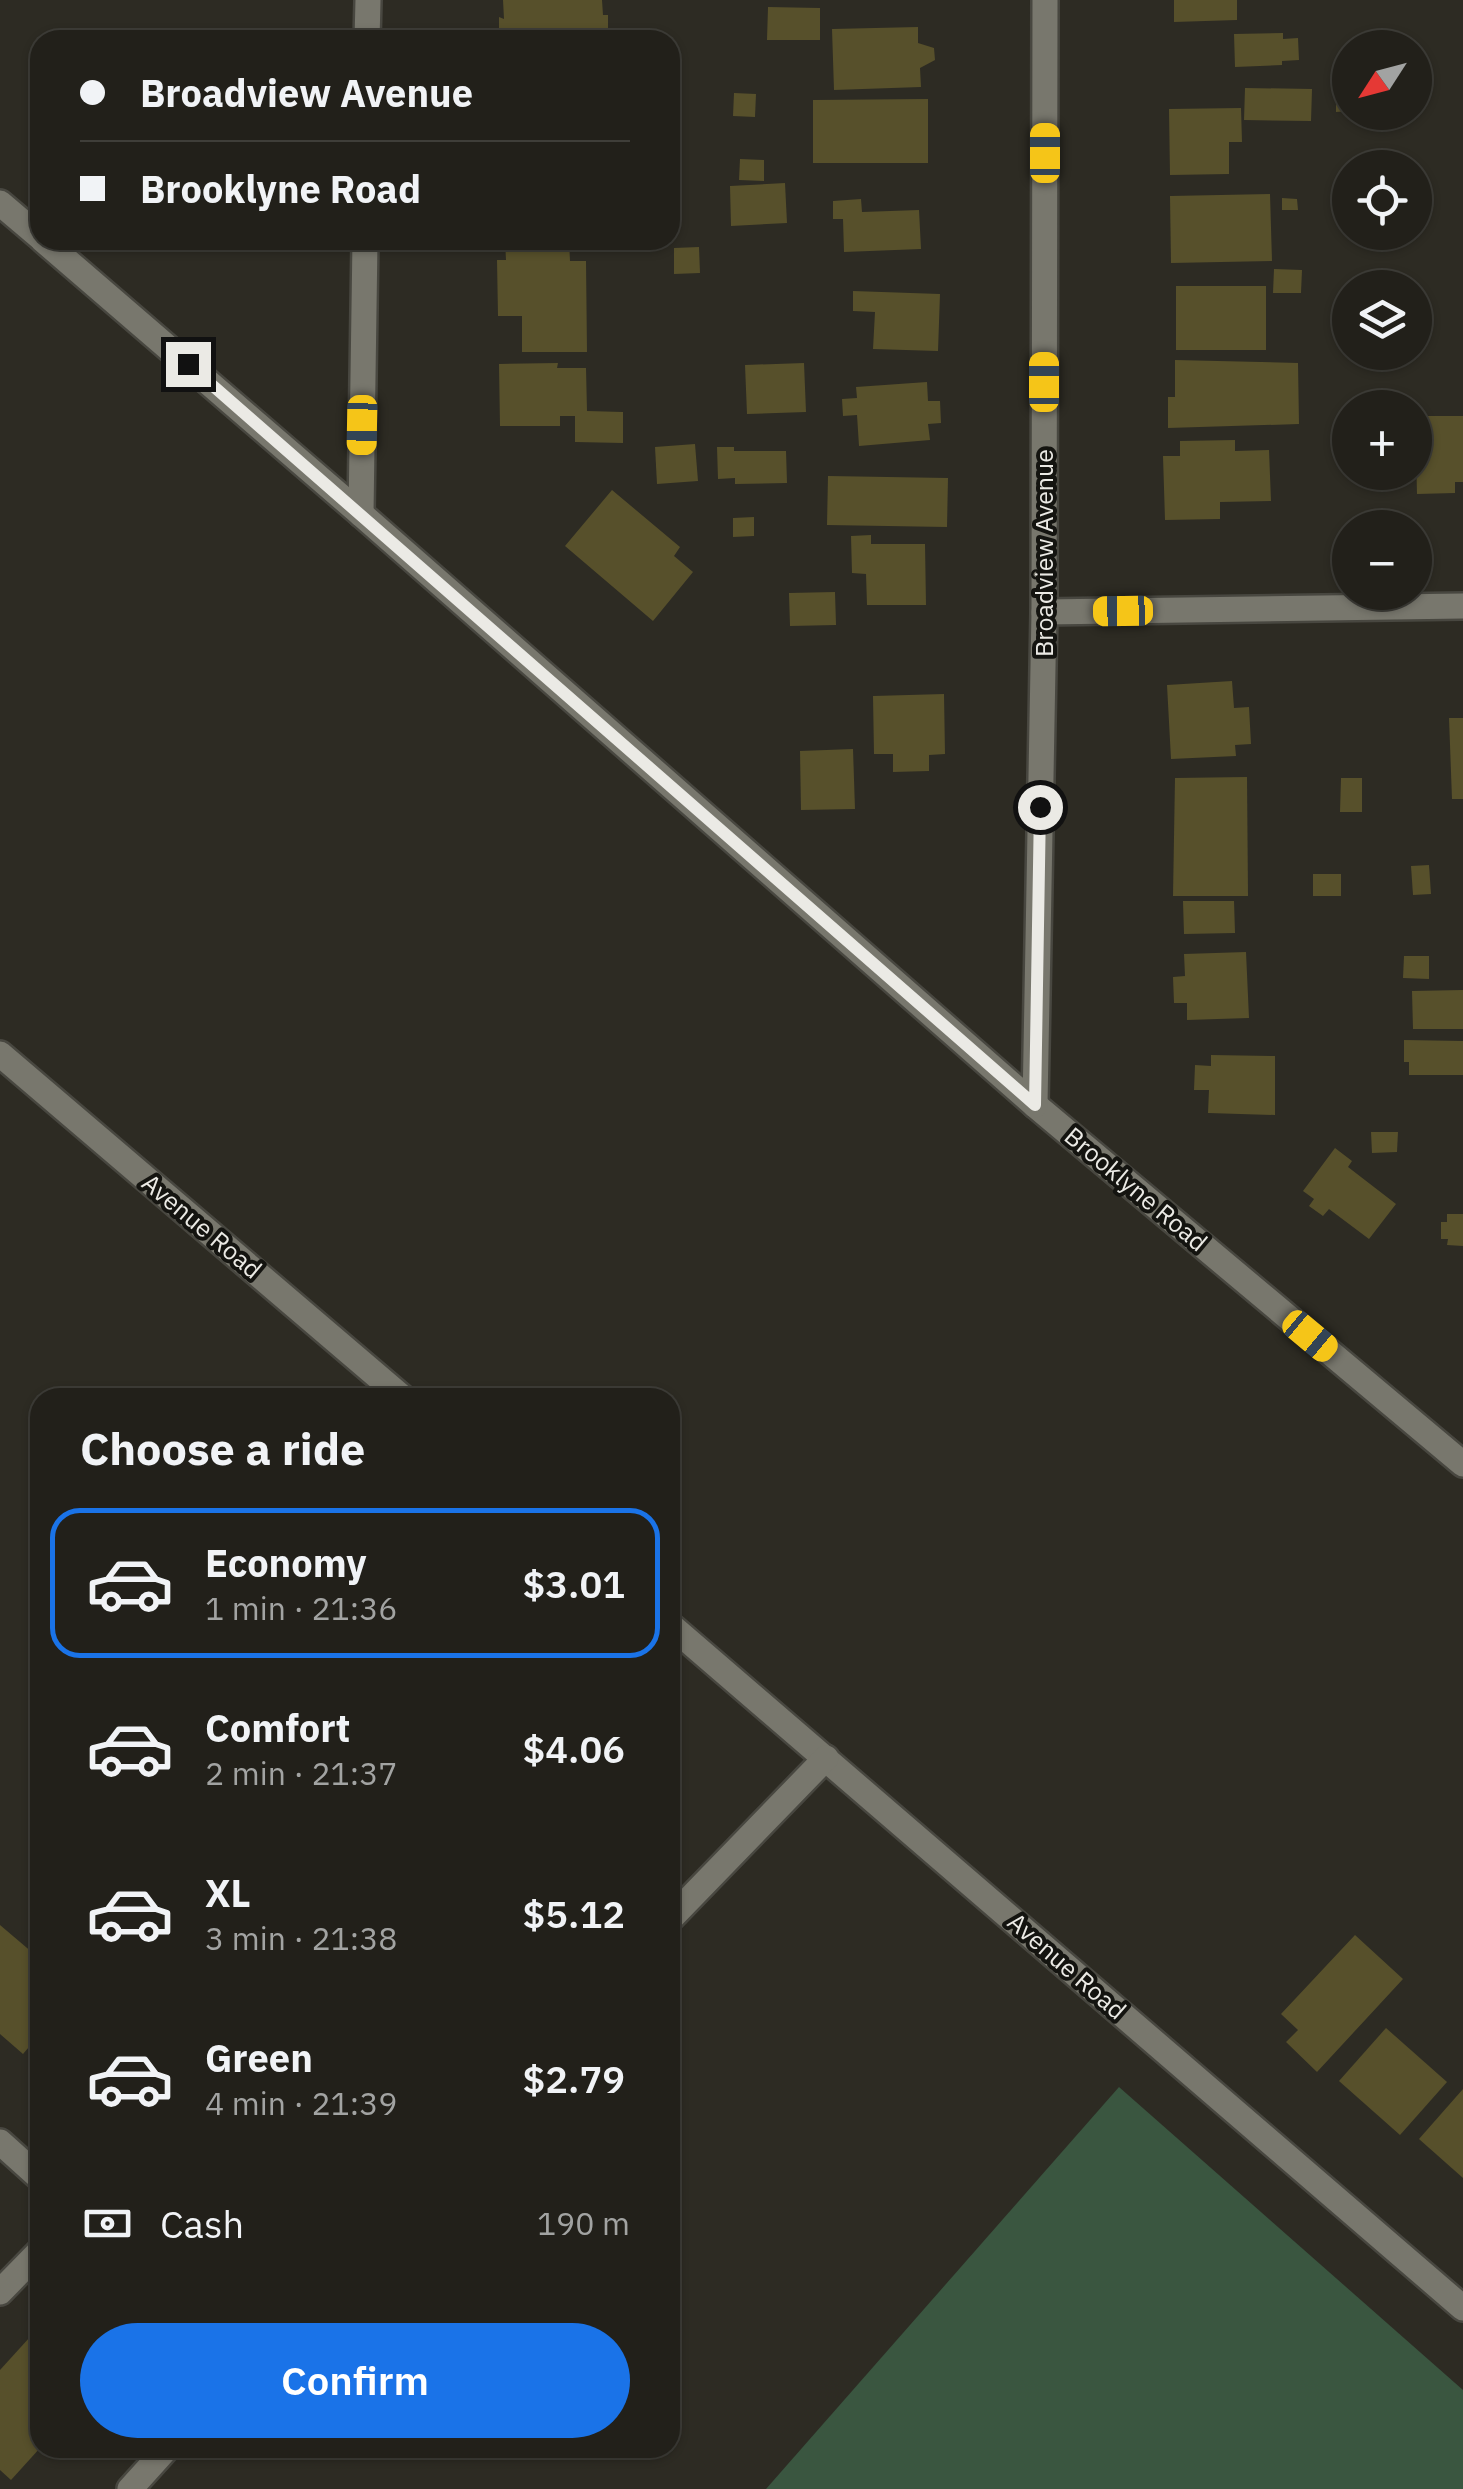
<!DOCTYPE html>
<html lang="en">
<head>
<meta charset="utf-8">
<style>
  :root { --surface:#22201a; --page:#2a2823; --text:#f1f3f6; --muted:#a2a3a2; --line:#3f3e39; --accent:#1a73e8 }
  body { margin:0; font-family:"IBM Plex Sans",sans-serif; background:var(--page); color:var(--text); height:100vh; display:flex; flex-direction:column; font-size:38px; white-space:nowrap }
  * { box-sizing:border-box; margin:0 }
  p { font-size:32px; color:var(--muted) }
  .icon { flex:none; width:55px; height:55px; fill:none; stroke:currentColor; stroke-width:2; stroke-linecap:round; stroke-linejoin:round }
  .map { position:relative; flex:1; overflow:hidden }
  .drawer { position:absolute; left:30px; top:1388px; width:650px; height:1070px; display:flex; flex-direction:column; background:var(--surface); border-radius:30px; box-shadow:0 2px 8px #0004,0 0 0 2px var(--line) }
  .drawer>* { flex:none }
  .guide { position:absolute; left:30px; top:30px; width:650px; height:220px; border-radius:30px; box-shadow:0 2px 8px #0004,0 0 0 2px var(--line); display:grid; align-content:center; height:220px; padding:0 50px; background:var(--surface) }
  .needle { width:65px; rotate:234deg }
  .controls { position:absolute; left:1332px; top:30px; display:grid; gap:20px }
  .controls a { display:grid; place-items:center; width:100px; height:100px; border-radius:50%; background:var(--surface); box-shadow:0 2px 8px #0004,0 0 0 2px var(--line); font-size:50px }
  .end { position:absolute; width:45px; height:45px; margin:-22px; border:12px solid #ebeae5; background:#111; box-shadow:0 0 0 5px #111 }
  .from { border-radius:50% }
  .car { position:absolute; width:30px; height:60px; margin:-30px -15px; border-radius:12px; box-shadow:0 0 8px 2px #0007; background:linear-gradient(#f5c518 24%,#345 0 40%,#f5c518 0 76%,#345 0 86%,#f5c518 0) }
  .guide b { display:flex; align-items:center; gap:35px; height:95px; font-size:38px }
  .guide b+b { border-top:2px solid var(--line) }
  .guide i { width:25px; height:25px; background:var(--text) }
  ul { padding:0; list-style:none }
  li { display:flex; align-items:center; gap:30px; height:150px; margin:0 20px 15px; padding:0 30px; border:5px solid transparent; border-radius:30px }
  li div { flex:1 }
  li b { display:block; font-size:38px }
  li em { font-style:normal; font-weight:600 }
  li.selected { border-color:var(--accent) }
  li>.icon { width:90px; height:90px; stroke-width:1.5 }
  h2 { padding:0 50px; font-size:45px; line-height:120px }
  .pay { display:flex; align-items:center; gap:25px; height:110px; padding:0 50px; font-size:38px }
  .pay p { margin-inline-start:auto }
  .primary-button { display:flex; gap:20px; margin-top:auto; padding:20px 50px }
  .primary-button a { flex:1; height:115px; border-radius:60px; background:var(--accent); color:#fff; font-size:40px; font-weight:600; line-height:115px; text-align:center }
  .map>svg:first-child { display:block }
  .green { fill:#3a5640 }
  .building { fill:#57502b }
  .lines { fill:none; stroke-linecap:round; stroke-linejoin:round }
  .minor-casing { stroke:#484740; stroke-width:30 }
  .minor { stroke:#78776d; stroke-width:25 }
  .route { stroke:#ebeae5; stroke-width:12 }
  .labels { text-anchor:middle; stroke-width:8; stroke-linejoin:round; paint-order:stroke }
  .street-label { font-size:25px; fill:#ebeae5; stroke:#141410 }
</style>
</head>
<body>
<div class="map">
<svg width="1463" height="2489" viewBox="0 0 1463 2489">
  <rect width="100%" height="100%" fill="#2d2b23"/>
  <path class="green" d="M1119,2087L1463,2390V2489H766Z"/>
  <g class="building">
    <path d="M503,0H602L603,15H608V40H499V17L504,19Z"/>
    <path d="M1174,0H1237V20L1174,22Z"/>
    <path d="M768,7L820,8V40H767Z"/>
    <path d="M918,27V43L934,48L935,60L920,68L921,87L834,90L832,29Z"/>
    <path d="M1283,33V39L1298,38L1299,60L1282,61V65L1235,67L1234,34Z"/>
    <path d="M1350,86V111L1336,112V87Z"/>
    <path d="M1245,88L1312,89L1311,121L1244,120Z"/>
    <path d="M734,93L756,94L755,117L733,116Z"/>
    <path d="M928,99V163H813V100Z"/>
    <path d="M1241,108L1242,142H1229V174L1170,175L1169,109Z"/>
    <path d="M740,159L764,160V181L739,180Z"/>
    <path d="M785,183L787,223L731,226L730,186Z"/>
    <path d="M1270,194L1272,261L1171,263L1170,196Z"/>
    <path d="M1282,198L1297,199L1298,210H1282Z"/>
    <path d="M861,199L862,212L919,210L921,249L844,252L843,219H833V201Z"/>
    <path d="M505,240H569L570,261H586L587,352H522V316H498L497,260H506Z"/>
    <path d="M699,247L700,273L674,274V248Z"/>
    <path d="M1274,269L1302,270L1301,293H1273Z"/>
    <rect x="1176" y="286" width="90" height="64"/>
    <path d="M853,291L940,294L938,351L873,349L875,312L853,311Z"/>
    <path d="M1175,360L1298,363L1299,424L1168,428V397H1175Z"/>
    <path d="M558,363L557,368H586L587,411L623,412V443L575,442V416H560V426H500L499,364Z"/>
    <path d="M804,363L806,412L747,414L745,365Z"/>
    <path d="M927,382L928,401H940L941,423L928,424L930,440L859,446L857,415L843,416L842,399L857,398L856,387Z"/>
    <path d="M1415,416H1463V482H1455V493L1417,494Z"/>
    <path d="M1235,440V451L1269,450L1271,501L1220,502V519L1165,520L1163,456H1180V441Z"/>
    <path d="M695,444L698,481L657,484L655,447Z"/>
    <path d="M717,447H734V451H786L787,483L735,484V478L718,479Z"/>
    <path d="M828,476L948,478L947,527L827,525Z"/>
    <path d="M612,490L680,547L674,556L693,572L653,621L565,546Z"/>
    <path d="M754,517V536L733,537V518Z"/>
    <path d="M871,535V544H925L926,605H867L866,574L852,573L851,536Z"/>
    <path d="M835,592L836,625L790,626L789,593Z"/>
    <path d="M1232,681L1234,708L1249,707L1251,744L1235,745L1236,756L1171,759L1167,685Z"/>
    <path d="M944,694L945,754L929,755V771L893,772V754H874L873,696Z"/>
    <path d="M1449,718H1463V799H1452Z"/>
    <path d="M853,749L855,809L801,810L800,751Z"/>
    <path d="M1247,777L1248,896H1173L1175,778Z"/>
    <path d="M1341,778H1362V812H1340Z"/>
    <path d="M1429,865L1431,894L1413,895L1411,866Z"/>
    <rect x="1313" y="874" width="28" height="22"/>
    <path d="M1183,901H1234L1235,933L1184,934Z"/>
    <path d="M1246,952L1249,1018L1187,1020V1003H1174L1173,977L1185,976L1184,954Z"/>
    <path d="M1404,956H1429V979L1403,978Z"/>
    <path d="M1463,990V1029H1413L1412,991Z"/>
    <path d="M1404,1040L1463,1041V1075H1409V1062H1404Z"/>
    <path d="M1211,1055L1275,1056V1115L1208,1113L1209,1090H1194L1195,1065L1211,1066Z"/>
    <path d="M1371,1132H1398L1397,1152L1372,1153Z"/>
    <path d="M1335,1148L1352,1161L1348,1167L1396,1204L1369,1239L1329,1209L1323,1216L1309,1206L1314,1199L1303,1191Z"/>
    <path d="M1447,1214H1463V1246L1447,1245L1448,1239H1441V1222H1447Z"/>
    <path d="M0,1925L40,1959V2034L23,2054L0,2034Z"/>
    <path d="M1355,1935L1403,1979L1317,2072L1286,2042L1298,2030L1281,2014Z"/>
    <path d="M1386,2028L1447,2082L1400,2135L1339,2081Z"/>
    <path d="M1463,2089V2178L1419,2139Z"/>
    <path d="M40,2326V2448L11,2480L0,2470V2370Z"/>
  </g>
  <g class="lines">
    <defs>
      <g id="minor">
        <path d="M367,40L368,0"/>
        <path d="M0,203L40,237"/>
        <path d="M43,240L361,514L1035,1105L1463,1464"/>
        <path d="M361,514L365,240"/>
        <path d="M1044,612L1463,606"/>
        <path d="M0,1054L403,1398"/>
        <path d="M1035,1105L1044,612L1045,0"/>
        <path d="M670,1625L1463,2308"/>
        <path d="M670,1919L826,1758"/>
        <path d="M0,2142L40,2178"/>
        <path d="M0,2292L40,2251"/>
        <path d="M130,2489L167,2448"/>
      </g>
    </defs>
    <use href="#minor" class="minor-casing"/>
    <use href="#minor" class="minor"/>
  </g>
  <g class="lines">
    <path class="route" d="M188,364L1035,1105L1040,807"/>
  </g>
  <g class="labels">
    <g class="street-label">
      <text transform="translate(1044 553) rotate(-90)" y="9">Broadview Avenue</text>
      <text transform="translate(1136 1189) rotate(40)" y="9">Brooklyne Road</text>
      <text transform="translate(202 1226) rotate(40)" y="9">Avenue Road</text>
      <text transform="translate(1067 1966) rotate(41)" y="9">Avenue Road</text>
    </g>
  </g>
</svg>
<div class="controls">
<a><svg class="needle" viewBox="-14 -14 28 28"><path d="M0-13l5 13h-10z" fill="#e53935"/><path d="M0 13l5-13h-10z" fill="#a2a3a2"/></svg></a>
<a><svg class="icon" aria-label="locate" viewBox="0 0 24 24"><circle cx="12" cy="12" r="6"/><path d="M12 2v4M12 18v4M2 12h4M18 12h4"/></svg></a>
<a><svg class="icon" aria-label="layers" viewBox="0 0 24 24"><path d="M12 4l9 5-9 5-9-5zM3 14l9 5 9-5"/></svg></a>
<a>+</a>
<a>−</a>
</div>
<i class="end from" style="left:1040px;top:807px"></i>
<i class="end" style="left:188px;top:364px"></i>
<i class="car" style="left:1045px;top:153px;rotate:0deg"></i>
<i class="car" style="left:1044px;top:382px;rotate:0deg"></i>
<i class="car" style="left:362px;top:425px;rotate:181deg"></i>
<i class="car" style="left:1123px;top:611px;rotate:269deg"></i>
<i class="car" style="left:1310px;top:1336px;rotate:130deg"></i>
<div class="guide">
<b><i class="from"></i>Broadview Avenue</b>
<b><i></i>Brooklyne Road</b>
</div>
<section class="drawer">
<h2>Choose a ride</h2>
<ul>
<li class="selected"><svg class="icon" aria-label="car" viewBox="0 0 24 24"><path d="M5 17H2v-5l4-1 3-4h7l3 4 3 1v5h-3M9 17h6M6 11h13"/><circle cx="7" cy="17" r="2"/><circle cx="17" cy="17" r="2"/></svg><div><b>Economy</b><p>1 min · 21:36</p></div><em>$3.01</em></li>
<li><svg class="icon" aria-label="car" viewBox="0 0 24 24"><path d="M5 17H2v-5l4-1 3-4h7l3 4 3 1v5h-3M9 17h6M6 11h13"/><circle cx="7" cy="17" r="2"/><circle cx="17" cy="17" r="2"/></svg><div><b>Comfort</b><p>2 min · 21:37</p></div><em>$4.06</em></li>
<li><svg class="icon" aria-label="car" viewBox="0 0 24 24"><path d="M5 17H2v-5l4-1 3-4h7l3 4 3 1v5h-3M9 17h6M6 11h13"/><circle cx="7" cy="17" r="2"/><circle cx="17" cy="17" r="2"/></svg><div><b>XL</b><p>3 min · 21:38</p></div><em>$5.12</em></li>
<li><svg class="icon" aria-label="car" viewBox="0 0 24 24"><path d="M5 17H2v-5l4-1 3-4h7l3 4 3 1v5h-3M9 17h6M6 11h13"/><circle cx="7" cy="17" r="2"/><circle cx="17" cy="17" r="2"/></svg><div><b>Green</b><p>4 min · 21:39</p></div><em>$2.79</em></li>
</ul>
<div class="pay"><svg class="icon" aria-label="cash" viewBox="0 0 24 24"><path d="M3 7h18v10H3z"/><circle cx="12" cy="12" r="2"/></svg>Cash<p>190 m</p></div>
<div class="primary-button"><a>Confirm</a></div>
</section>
</div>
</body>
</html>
